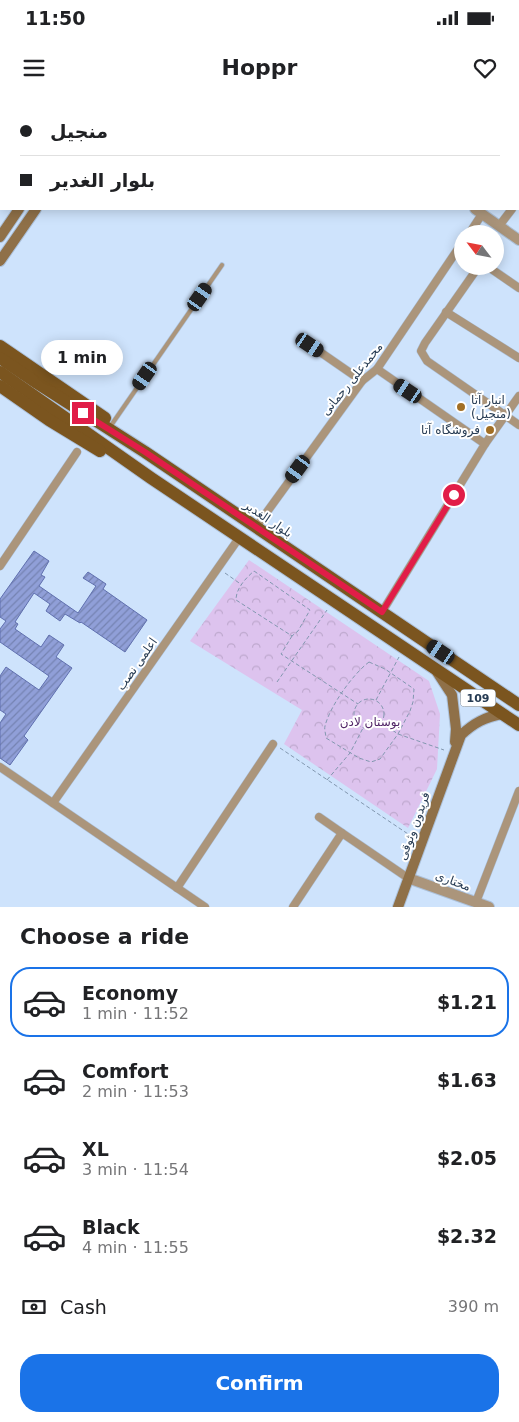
<!DOCTYPE html>
<html lang="en">
<head>
<meta charset="utf-8">
<style>
  :root { --surface:#fff; --page:#f2f2f2; --text:#202124; --muted:#757577; --line:#e0e0e0; --accent:#1a73e8 }
  body { margin:0; font-family:"DejaVu Sans","Noto Sans Arabic",sans-serif; background:var(--page); color:var(--text); height:100vh; display:flex; flex-direction:column; font-size:19px; white-space:nowrap }
  * { box-sizing:border-box; margin:0 }
  p { font-size:16px; color:var(--muted) }
  .icon { flex:none; width:28px; height:28px; fill:none; stroke:currentColor; stroke-width:2; stroke-linecap:round; stroke-linejoin:round }
  .map { position:relative; height:807px; overflow:hidden }
  .side { display:flex; flex-direction:column; background:var(--surface); flex:1 }
  .side>* { flex:none }
  .top-card { position:absolute; left:0px; top:0px; width:520px; height:110px; box-shadow:0 2px 12px #0003; display:grid; align-content:center; height:110px; padding:0 20px; background:var(--surface) }
  .needle { width:32px; rotate:302deg }
  .fabs { position:absolute; left:454px; top:125px; display:grid; gap:10px }
  .fabs a { display:grid; place-items:center; width:50px; height:50px; border-radius:50%; background:var(--surface); box-shadow:0 2px 12px #0003; font-size:25px }
  .end { position:absolute; width:22px; height:22px; margin:-11px; border:6px solid #e11d48; background:#fff; box-shadow:0 0 0 2px #fff }
  .from { border-radius:50% }
  .bubble { position:absolute; height:35px; border-radius:18px; background:var(--surface); box-shadow:0 2px 12px #0003; font-size:16px; font-weight:700; line-height:35px; text-align:center }
  .car { position:absolute; width:15px; height:30px; margin:-15px -8px; border-radius:6px; box-shadow:0 0 4px 1px #0007; background:linear-gradient(#222 24%,#8ab4d8 0 40%,#222 0 76%,#8ab4d8 0 86%,#222 0) }
  .top-card b { display:flex; align-items:center; gap:18px; height:48px; font-size:19px }
  .top-card b+b { border-top:1px solid var(--line) }
  .top-card i { width:12px; height:12px; background:var(--text) }
  ul { padding:0; list-style:none }
  li { display:flex; align-items:center; gap:15px; height:70px; margin:0 10px 8px; padding:0 10px; border:2px solid transparent; border-radius:20px }
  li div { flex:1 }
  li b { display:block; font-size:19px }
  li em { font-style:normal; font-weight:700 }
  li.active { border-color:var(--accent) }
  li>.icon { width:45px; height:45px; stroke-width:1.5 }
  h2 { padding:0 20px; font-size:22px; line-height:60px }
  .pay { display:flex; align-items:center; gap:12px; height:55px; padding:0 20px; font-size:19px }
  .pay p { margin-inline-start:auto }
  .cta { display:flex; gap:10px; margin-top:auto; padding:10px 20px }
  .cta a { flex:1; height:58px; border-radius:20px; background:var(--accent); color:#fff; font-size:20px; font-weight:700; line-height:58px; text-align:center }
  .status { display:flex; justify-content:space-between; align-items:center; height:35px; padding:0 25px; background:var(--surface); direction:ltr }
  .status svg { height:14px; fill:currentColor }
  header { display:flex; justify-content:space-between; align-items:center; height:65px; padding:0 20px; background:var(--surface); font-size:22px; font-weight:700 }
  .map>svg:first-child { display:block }
  .forest { fill:url(#forest-crowns) }
  .building { fill:url(#building-hatch); stroke:#5f6fae }
  .lines { fill:none; stroke-linecap:round; stroke-linejoin:round }
  .service-casing { stroke:#acc1da; stroke-width:5.5 }
  .minor-casing { stroke:#acc1da; stroke-width:9 }
  .tertiary-casing { stroke:#acc1da; stroke-width:12 }
  .secondary-casing { stroke:#acc1da; stroke-width:12 }
  .primary-casing { stroke:#acc1da; stroke-width:14 }
  .path { stroke:#8297af; stroke-width:1; stroke-dasharray:4 2.5; stroke-linecap:butt }
  .service { stroke:#ab957b; stroke-width:4 }
  .minor { stroke:#ab957b; stroke-width:8 }
  .tertiary { stroke:#ab957b; stroke-width:10 }
  .secondary { stroke:#8f7048; stroke-width:10 }
  .primary { stroke:#7b551f; stroke-width:12 }
  .route { stroke:#e11d48; stroke-width:6 }
  .poi-dot { fill:#a26f25; stroke:#fff; stroke-width:2 }
  .labels { text-anchor:middle; stroke-width:4; stroke-linejoin:round; paint-order:stroke }
  .shield { fill:#fff; stroke:#677687; stroke-width:1 }
  .shield-label { font-size:11px; font-weight:bold; fill:#263b53 }
  .street-label { font-size:12px; fill:#263b53; stroke:#fff }
  .poi-label { font-size:12px; fill:#263b53; stroke:#fff; text-anchor:start }
  .park-label { font-size:12px; fill:#522768; stroke:#fff }
</style>
</head>
<body>
<div class="status"><b>11:50</b><svg viewBox="0 0 49 12"><path d="M0 12V9h3v3zM5 12V6h3v6zM10 12V3h3v9zM15 12V0h3v12zM26 1h20v11H26zM47 4h2v5h-2z"/></svg></div>
<header><svg class="icon" aria-label="menu" viewBox="0 0 24 24"><path d="M4 6h16M4 12h16M4 18h16"/></svg>Hoppr<svg class="icon" aria-label="heart" viewBox="0 0 24 24"><path d="M12 20l-8-8c-3-5 5-10 8-4 3-6 11-1 8 4z"/></svg></header>
<div class="map">
<svg width="519" height="807" viewBox="0 0 519 807">
  <defs>
    <pattern id="forest-crowns" width="20" height="18" patternUnits="userSpaceOnUse" patternTransform="scale(1.25)"><rect width="20" height="18" fill="#ddc3ee"/><path d="M2 6a3 3 0 1 1 6 0M12 15a3 3 0 1 1 6 0" fill="none" stroke="#bea8ce"/></pattern>
    <pattern id="building-hatch" width="6" height="6" patternUnits="userSpaceOnUse" patternTransform="scale(1.25)"><rect width="6" height="6" fill="#909fd8"/><path d="M-1 1l2-2M0 6l6-6M5 7l2-2" fill="none" stroke="#7583b2"/></pattern>
  </defs>
  <rect width="100%" height="100%" fill="#cee3fc"/>
  <path class="forest" d="M249,460L429,581L440,614L437,669L408,728L284,644L302,610L190,541Z"/>
  <path class="building" d="M34,451L49,461L41,475L45,477L39,486L78,513L96,486L83,478L88,472L106,484L103,489L147,520L125,552L81,522L80,523L65,514L60,521L46,511L50,504L34,493L15,522L18,524L15,529L41,547L49,535L64,545L56,557L72,568L24,636L28,640L10,665L0,658V623L6,614L0,610V576L6,567L39,590L49,576L0,542V529L6,521L0,517V499Z"/>
  <g class="lines">
    <defs>
      <path id="service" d="M112,324L222,165"/>
      <g id="minor">
        <path d="M402,1L403,0"/>
        <path d="M519,100V99"/>
        <path d="M499,126L512,109"/>
        <path d="M469,134L482,114"/>
        <path d="M479,166L425,243L421,251L427,261L519,325"/>
        <path d="M487,166L519,188"/>
        <path d="M446,212L519,258"/>
        <path d="M310,245L362,281"/>
        <path d="M377,269L485,344L382,512"/>
        <path d="M485,344L519,296"/>
        <path d="M256,427L362,281L377,269L462,143"/>
        <path d="M0,466L77,352"/>
        <path d="M0,667L205,807"/>
        <path d="M53,703L239,438"/>
        <path d="M319,717L342,733"/>
        <path d="M177,788L273,644"/>
        <path d="M476,802L519,691"/>
        <path d="M293,807L342,733L408,778"/>
      </g>
      <g id="tertiary">
        <path d="M326,0L328,1"/>
        <path d="M475,109L519,140"/>
        <path d="M408,778L489,807"/>
      </g>
      <g id="secondary">
        <path d="M92,1L93,0"/>
        <path d="M110,1V0"/>
        <path d="M0,137L19,109"/>
        <path d="M0,161L36,109"/>
        <path d="M437,572L452,595L456,629L455,642"/>
        <path d="M398,807L461,635C474,623 485,617 502,614"/>
      </g>
      <g id="primary">
        <path d="M0,246L105,318"/>
        <path d="M0,258L37,283L145,352L519,605"/>
        <path d="M0,272L151,378L519,625"/>
        <path d="M0,286L49,320L100,351"/>
      </g>
    </defs>
    <use href="#service" class="service-casing"/>
    <use href="#minor" class="minor-casing"/>
    <use href="#tertiary" class="tertiary-casing"/>
    <use href="#secondary" class="secondary-casing"/>
    <use href="#primary" class="primary-casing"/>
    <g class="path">
      <path d="M254,471L310,510L298,531L292,536L236,500C236,488 246,478 254,471Z"/>
      <path d="M225,473L242,485"/>
      <path d="M292,536L281,554L358,604"/>
      <path d="M369,562L385,569L414,589L413,602L410,611L398,634L380,659L371,662L359,658L326,638C326,634 324,630 325,626C330,606 353,574 369,562Z"/>
      <path d="M277,582L327,510"/>
      <circle cx="369" cy="614" r="15"/>
      <path d="M376,600L399,557"/>
      <path d="M382,623L398,634L444,650"/>
      <path d="M280,648L414,738"/>
      <path d="M327,680L350,653L363,628"/>
    </g>
    <use href="#service" class="service"/>
    <use href="#minor" class="minor"/>
    <use href="#tertiary" class="tertiary"/>
    <use href="#secondary" class="secondary"/>
    <use href="#primary" class="primary"/>
  </g>
  <g class="lines">
    <path class="route" d="M83,313L145,352L382,512L454,395"/>
  </g>
  <g class="poi-dot">
    <circle cx="461" cy="307" r="5"/>
    <circle cx="490" cy="330" r="5"/>
  </g>
  <g class="labels">
    <rect class="shield" x="460.5" y="589.5" width="35" height="17" rx="4"/>
    <g class="shield-label">
      <text x="478" y="602">109</text>
    </g>
    <g class="street-label">
      <text transform="translate(352 279) rotate(-51)" y="4">محمدعلی رحمانی</text>
      <text transform="translate(268 419) rotate(34)" y="4">بلوار الغدیر</text>
      <text transform="translate(137 564) rotate(-55)" y="4">اعلمی نصب</text>
      <text transform="translate(414 726) rotate(-70)" y="4">فریدون وثوقی</text>
      <text transform="translate(453 781) rotate(20)" y="4">مختاری</text>
    </g>
    <g class="poi-label">
      <text x="471" y="304">انبار آتا<tspan x="471" dy="14">(منجیل)</tspan></text>
      <text x="480" y="334" text-anchor="end">فروشگاه آتا</text>
    </g>
    <g class="park-label">
      <text x="370" y="626">بوستان لادن</text>
    </g>
  </g>
</svg>
<div class="fabs">
<a><svg class="needle" viewBox="-14 -14 28 28"><path d="M0-13l5 13h-10z" fill="#e53935"/><path d="M0 13l5-13h-10z" fill="#757577"/></svg></a>
</div>
<i class="end from" style="left:454px;top:395px"></i>
<i class="end" style="left:83px;top:313px"></i>
<div class="bubble" style="left:41px;top:240px;width:82px">1 min</div>
<i class="car" style="left:200px;top:197px;rotate:35deg"></i>
<i class="car" style="left:310px;top:245px;rotate:124deg"></i>
<i class="car" style="left:145px;top:276px;rotate:215deg"></i>
<i class="car" style="left:408px;top:291px;rotate:304deg"></i>
<i class="car" style="left:298px;top:369px;rotate:216deg"></i>
<i class="car" style="left:441px;top:552px;rotate:304deg"></i>
<div class="top-card">
<b><i class="from"></i>منجیل</b>
<b><i></i>بلوار الغدیر</b>
</div>
</div>
<section class="side">
<h2>Choose a ride</h2>
<ul>
<li class="active"><svg class="icon" aria-label="car" viewBox="0 0 24 24"><path d="M5 17H2v-5l4-1 3-4h7l3 4 3 1v5h-3M9 17h6M6 11h13"/><circle cx="7" cy="17" r="2"/><circle cx="17" cy="17" r="2"/></svg><div><b>Economy</b><p>1 min · 11:52</p></div><em>$1.21</em></li>
<li><svg class="icon" aria-label="car" viewBox="0 0 24 24"><path d="M5 17H2v-5l4-1 3-4h7l3 4 3 1v5h-3M9 17h6M6 11h13"/><circle cx="7" cy="17" r="2"/><circle cx="17" cy="17" r="2"/></svg><div><b>Comfort</b><p>2 min · 11:53</p></div><em>$1.63</em></li>
<li><svg class="icon" aria-label="car" viewBox="0 0 24 24"><path d="M5 17H2v-5l4-1 3-4h7l3 4 3 1v5h-3M9 17h6M6 11h13"/><circle cx="7" cy="17" r="2"/><circle cx="17" cy="17" r="2"/></svg><div><b>XL</b><p>3 min · 11:54</p></div><em>$2.05</em></li>
<li><svg class="icon" aria-label="car" viewBox="0 0 24 24"><path d="M5 17H2v-5l4-1 3-4h7l3 4 3 1v5h-3M9 17h6M6 11h13"/><circle cx="7" cy="17" r="2"/><circle cx="17" cy="17" r="2"/></svg><div><b>Black</b><p>4 min · 11:55</p></div><em>$2.32</em></li>
</ul>
<div class="pay"><svg class="icon" aria-label="cash" viewBox="0 0 24 24"><path d="M3 7h18v10H3z"/><circle cx="12" cy="12" r="2"/></svg>Cash<p>390 m</p></div>
<div class="cta"><a>Confirm</a></div>
</section>
</body>
</html>
